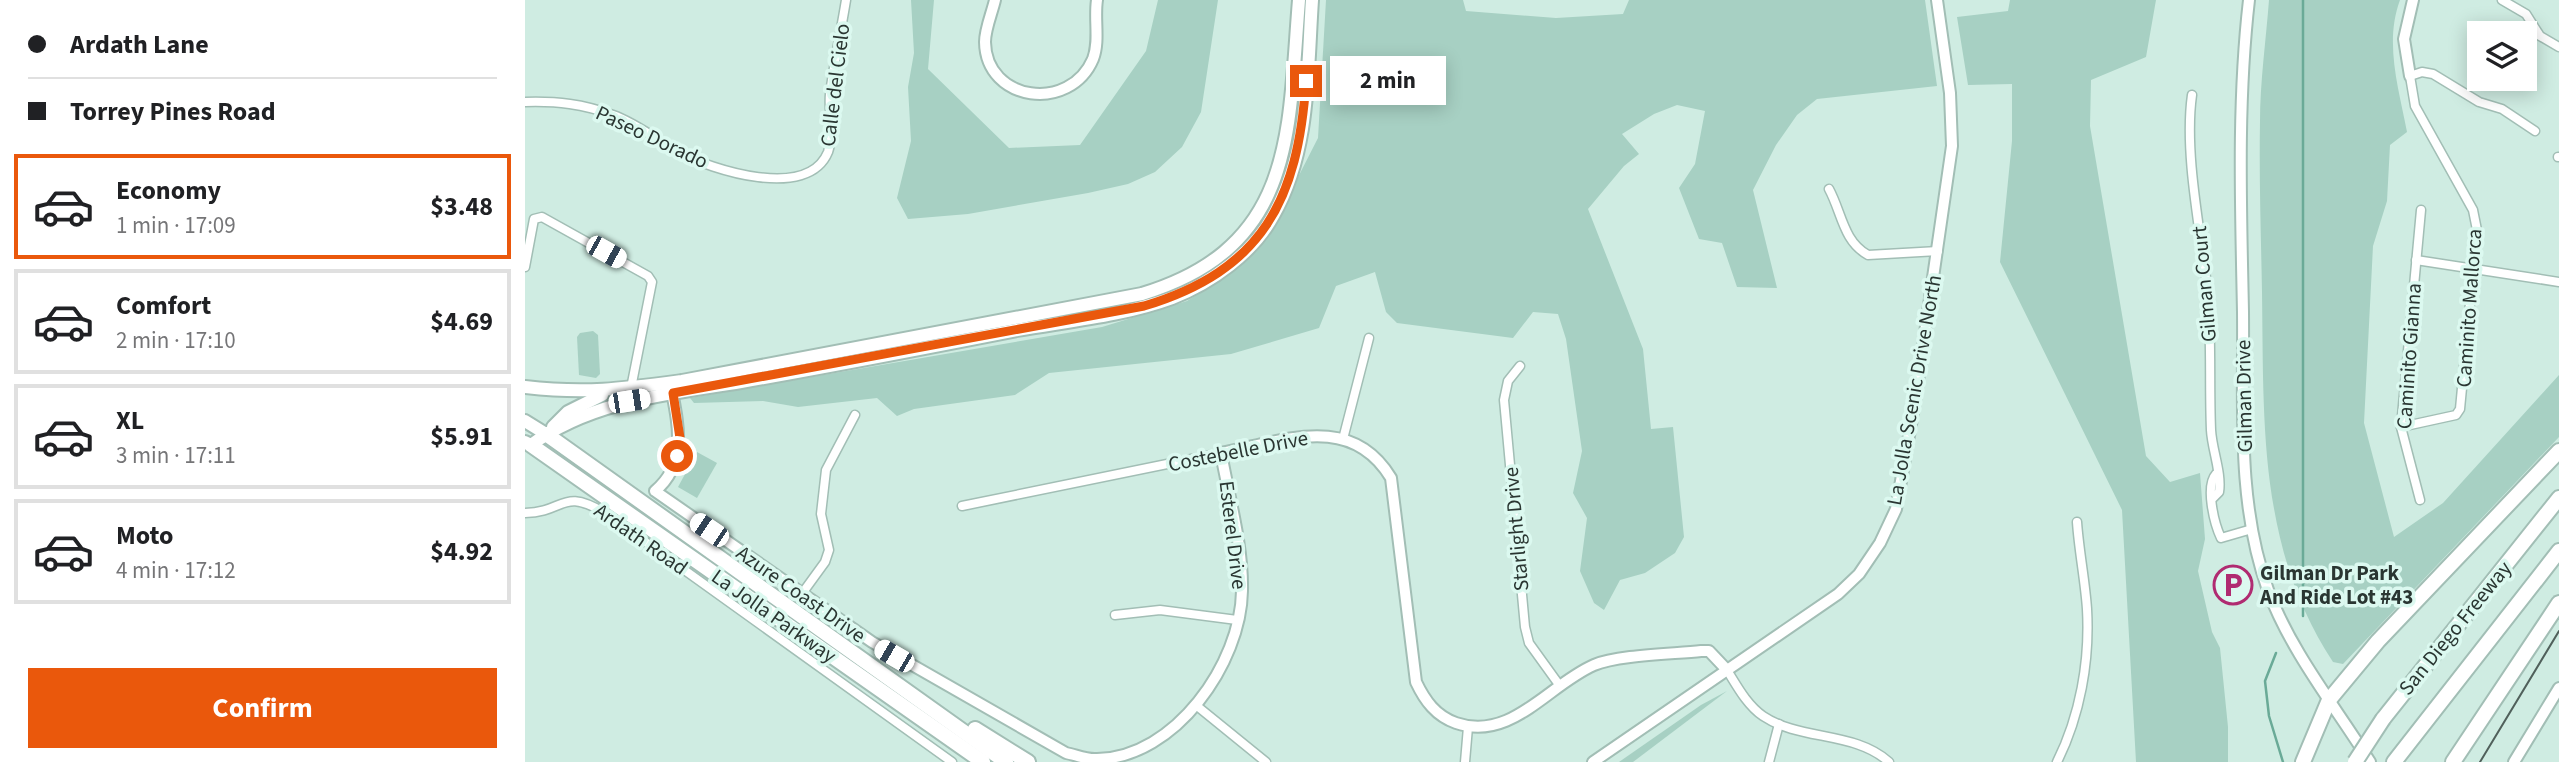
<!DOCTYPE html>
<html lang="en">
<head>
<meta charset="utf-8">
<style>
  :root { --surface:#fff; --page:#f2f2f2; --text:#202124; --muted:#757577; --line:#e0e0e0; --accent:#ea580c }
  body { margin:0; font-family:"Source Sans 3",sans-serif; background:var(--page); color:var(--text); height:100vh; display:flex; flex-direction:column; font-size:26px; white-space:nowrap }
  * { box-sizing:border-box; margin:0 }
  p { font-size:23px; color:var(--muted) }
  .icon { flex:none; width:38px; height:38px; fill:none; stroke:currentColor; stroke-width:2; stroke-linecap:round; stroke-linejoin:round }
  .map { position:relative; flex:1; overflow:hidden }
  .details { display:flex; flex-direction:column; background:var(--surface); width:525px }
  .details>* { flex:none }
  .guide { display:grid; align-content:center; height:154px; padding:0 28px; background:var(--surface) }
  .fabs { position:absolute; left:1942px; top:21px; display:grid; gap:14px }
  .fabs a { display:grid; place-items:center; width:70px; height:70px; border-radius:0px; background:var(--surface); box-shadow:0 4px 18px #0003; font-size:35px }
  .end { position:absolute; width:32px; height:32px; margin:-16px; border:9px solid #ea580c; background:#fff; box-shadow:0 0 0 4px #fff }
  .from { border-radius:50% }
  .bubble { position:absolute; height:49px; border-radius:0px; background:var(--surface); box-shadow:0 4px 18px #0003; font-size:23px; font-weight:700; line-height:49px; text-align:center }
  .car { position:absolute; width:21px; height:42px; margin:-21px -10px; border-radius:9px; box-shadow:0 0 5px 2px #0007; background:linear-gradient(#fff 24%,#345 0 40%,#fff 0 76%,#345 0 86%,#fff 0) }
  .guide b { display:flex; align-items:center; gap:24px; height:66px; font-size:26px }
  .guide b+b { border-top:2px solid var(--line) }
  .guide i { width:18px; height:18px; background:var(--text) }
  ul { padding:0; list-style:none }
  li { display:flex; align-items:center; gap:21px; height:105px; margin:0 14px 10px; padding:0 14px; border:4px solid var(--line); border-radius:0px }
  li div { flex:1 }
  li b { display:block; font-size:26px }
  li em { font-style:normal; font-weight:700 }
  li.on { border-color:var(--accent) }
  li>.icon { width:63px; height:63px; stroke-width:1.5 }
  .primary-button { display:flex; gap:14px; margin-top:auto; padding:14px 28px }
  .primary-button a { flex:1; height:80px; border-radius:0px; background:var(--accent); color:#fff; font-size:28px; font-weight:700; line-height:80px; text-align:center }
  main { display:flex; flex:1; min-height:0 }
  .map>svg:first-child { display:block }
  .green { fill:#a7d0c3 }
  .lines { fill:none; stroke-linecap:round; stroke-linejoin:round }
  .stream { stroke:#6aaa97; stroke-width:2.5 }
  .street-casing { stroke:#a2beb5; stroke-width:11 }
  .secondary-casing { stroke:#a2beb5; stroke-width:14 }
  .primary-casing { stroke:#a2beb5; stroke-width:16 }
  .highway-casing { stroke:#a2beb5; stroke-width:18 }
  .street { stroke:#fff; stroke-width:8 }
  .secondary { stroke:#fff; stroke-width:10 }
  .primary { stroke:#fff; stroke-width:12 }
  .highway { stroke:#fff; stroke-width:14 }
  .tram { stroke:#50605b; stroke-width:2 }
  .highway-bridge-casing { stroke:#a2beb5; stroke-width:18; stroke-linecap:butt }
  .highway-bridge { stroke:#fff; stroke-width:14 }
  .route { stroke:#ea580c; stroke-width:9 }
  .labels { text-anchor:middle; stroke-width:7; stroke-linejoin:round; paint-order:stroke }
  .street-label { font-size:21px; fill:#2a3632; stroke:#dcf9f0 }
  .poi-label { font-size:21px; font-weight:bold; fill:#2a3632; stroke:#dcf9f0; text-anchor:start }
</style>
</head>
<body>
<main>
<section class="details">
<div class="guide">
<b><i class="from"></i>Ardath Lane</b>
<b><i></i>Torrey Pines Road</b>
</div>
<ul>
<li class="on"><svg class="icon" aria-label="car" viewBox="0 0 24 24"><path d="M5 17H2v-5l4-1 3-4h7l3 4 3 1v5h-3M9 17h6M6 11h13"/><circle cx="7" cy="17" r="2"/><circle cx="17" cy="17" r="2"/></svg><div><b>Economy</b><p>1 min · 17:09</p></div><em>$3.48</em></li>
<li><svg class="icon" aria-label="car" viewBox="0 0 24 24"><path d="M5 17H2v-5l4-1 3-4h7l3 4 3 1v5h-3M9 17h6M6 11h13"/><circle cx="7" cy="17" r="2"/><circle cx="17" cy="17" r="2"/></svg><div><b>Comfort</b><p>2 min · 17:10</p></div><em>$4.69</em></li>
<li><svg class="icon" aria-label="car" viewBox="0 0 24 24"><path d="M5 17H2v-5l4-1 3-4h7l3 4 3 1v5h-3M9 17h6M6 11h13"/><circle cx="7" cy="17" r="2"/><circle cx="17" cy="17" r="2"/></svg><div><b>XL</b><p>3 min · 17:11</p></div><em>$5.91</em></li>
<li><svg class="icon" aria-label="car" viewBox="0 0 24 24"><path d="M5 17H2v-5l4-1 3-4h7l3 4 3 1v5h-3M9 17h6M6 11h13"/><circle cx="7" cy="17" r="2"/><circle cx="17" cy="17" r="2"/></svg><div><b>Moto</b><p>4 min · 17:12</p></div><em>$4.92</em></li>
</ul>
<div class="primary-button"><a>Confirm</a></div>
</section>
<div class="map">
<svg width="2034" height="762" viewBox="0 0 2034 762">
  <rect width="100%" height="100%" fill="#cfece2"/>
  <g class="green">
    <path d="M386,0H409L403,69L484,148L555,145L621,51L633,0H693L676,112L657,147L630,172L603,184L563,193L443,214L383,219L372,198L386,141L383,87L389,53Z"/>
    <path d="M801,0H938L941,11L1031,18L1098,14L1104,0H1400L1412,86L1292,99L1272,115L1251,145L1228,190L1252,288L1212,287L1197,243L1174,239L1154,188L1170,164L1180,111L1152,105L1129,114L1097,134L1114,154L1099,166L1063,209L1118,349L1126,429L1148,427L1159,537L1150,553L1120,573L1095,580L1079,610L1069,603L1055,571L1062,518L1048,493L1057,451L1041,339L1033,314L1008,312L988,338L872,323L861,312L850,272L811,286L794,328L706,354L524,373L490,395L389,409L372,416L352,398L273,407L238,401L169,403L165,398L577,327L662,301L705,274L744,234L793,138Z"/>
    <path d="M1485,0H1631L1621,57L1566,80L1565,126L1621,456L1645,482L1675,473L1680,539L1673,571L1687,632L1695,648L1703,727V762H1611L1597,510L1475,262L1487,141V84L1443,85L1432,17L1483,11Z"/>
    <path d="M1744,0H1875C1859,43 1874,89 1882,132L1865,145L1862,201L1848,246L1839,423L1869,537L1918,503L2034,375V437L1818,664L1808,662C1733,548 1739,423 1737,292C1736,236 1734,179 1735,122C1735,82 1741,40 1744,0Z"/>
    <path d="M68,331L73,335L75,374L71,378L54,375L52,337L55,333Z"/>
    <path d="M172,452L192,463L172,498L153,487Z"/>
    <path d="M1202,691L1108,762H1094L1176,705Z"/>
  </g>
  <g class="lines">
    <g class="stream">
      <path d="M1778,616V0"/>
      <path d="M1751,653L1740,681L1744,716L1758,762"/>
    </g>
    <defs>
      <g id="street">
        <path d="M1977,0L2001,14L2015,36L2034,47"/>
        <path d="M1667,95C1659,152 1675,228 1682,286C1687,333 1684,382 1686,430C1687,450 1697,473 1694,492L1688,498"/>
        <path d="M0,102C32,101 58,104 88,115C111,123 132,140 153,152C187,170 283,201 303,152C310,133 303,114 305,94C309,63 316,31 321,0"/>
        <path d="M2033,157H2034"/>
        <path d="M1304,189C1317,213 1318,241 1343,255L1413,251"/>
        <path d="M1891,260L2034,282"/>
        <path d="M0,267L9,219L17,217L123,276L127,282L106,388"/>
        <path d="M995,366L983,381L979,400L1000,627L1004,643L1035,686"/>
        <path d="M1876,427L1931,415L1935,409L1952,230L1948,210L1890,106L1885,76L1897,72L1908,74L1954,102L1977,109L2010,131"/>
        <path d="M818,439L844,338"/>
        <path d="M1691,474C1680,486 1689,523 1696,538L1727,529"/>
        <path d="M1895,500L1876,427L1896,210"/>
        <path d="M437,506L696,453"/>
        <path d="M0,513C41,512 36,487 80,513L427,762"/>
        <path d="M276,595L300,562L304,550L296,514L301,470L330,415"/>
        <path d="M590,615L635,610L712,620"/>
        <path d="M1202,670C1212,686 1222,705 1238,716C1275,741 1330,731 1364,762"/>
        <path d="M672,706L741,762"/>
        <path d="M940,762L943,727"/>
        <path d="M1244,762L1254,724"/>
        <path d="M1532,762C1555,716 1565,661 1562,609C1560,580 1554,551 1552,522"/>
      </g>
      <g id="secondary">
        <path d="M470,0C467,13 460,29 460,42C461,102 545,113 568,59C575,41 569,19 572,0"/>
        <path d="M1724,0C1712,104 1716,208 1718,312C1719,403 1711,502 1743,590C1766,652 1810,706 1845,762"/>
        <path d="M1885,76L1879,39L1888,0"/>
        <path d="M146,387C153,423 163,464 130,491L347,642L541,753C551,755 562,760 572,759C650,758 716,663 717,591C718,545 704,498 696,453C759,441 826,412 866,478L891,682C900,701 911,716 931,723C986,742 1023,685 1069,665C1092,655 1148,654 1176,651H1184L1202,670"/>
        <path d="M1068,762L1313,594L1334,574L1355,543L1371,509L1390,402L1427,146L1425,93L1412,0"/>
        <path d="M1989,762L2034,688"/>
      </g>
      <g id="primary">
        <path d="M0,387C61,394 97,389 157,381L617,294C771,247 763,134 774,0"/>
        <path d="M0,421L21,434"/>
        <path d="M28,427L43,412L77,395"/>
        <path d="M0,442L6,445C67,400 144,394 216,382C308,366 400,348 492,330C543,321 598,316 647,298C686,283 728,253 748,216C785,151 782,73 787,0"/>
      </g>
      <g id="highway">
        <path d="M21,434L481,762"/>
        <path d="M6,445L458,762"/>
        <path d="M1858,719L2034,498"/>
        <path d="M450,729L503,762"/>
        <path d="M1778,762L1804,700L1853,641L2034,451"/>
        <path d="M1869,762L2034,551"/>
        <path d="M1928,762L2034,603"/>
      </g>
    </defs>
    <use href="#street" class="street-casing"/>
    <use href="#secondary" class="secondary-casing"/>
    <use href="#primary" class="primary-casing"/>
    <use href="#highway" class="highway-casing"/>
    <use href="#street" class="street"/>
    <use href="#secondary" class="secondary"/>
    <use href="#primary" class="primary"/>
    <use href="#highway" class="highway"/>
    <path class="tram" d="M1955,762L2034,631"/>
    <defs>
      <path id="highway-bridge" d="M1830,762L1858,719"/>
    </defs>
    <use href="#highway-bridge" class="highway-bridge-casing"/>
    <use href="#highway-bridge" class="highway-bridge"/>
  </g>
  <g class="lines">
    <path class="route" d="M152,456L155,438L148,393L619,306C738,270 773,200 781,81"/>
  </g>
  <defs>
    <symbol id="parking-ring" viewBox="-11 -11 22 22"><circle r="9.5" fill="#dcf9f0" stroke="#b02b71" stroke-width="1.5"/><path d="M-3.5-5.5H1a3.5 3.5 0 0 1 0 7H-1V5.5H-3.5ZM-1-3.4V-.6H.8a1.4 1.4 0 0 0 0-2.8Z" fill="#b02b71"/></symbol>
  </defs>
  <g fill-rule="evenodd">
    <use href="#parking-ring" x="1686" y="563" width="44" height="44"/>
  </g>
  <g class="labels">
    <g class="street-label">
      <text transform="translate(310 85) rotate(-83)" y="7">Calle del Cielo</text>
      <text transform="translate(127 137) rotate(25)" y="7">Paseo Dorado</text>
      <text transform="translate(1679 284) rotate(-95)" y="7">Gilman Court</text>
      <text transform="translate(1944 308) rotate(-86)" y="7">Caminito Mallorca</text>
      <text transform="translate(1884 356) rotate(-86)" y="7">Caminito Gianna</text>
      <text transform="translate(1389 390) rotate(-80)" y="7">La Jolla Scenic Drive North</text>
      <text transform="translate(1719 396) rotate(-91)" y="7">Gilman Drive</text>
      <text transform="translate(713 451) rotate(-11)" y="7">Costebelle Drive</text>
      <text transform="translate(991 529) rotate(-95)" y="7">Starlight Drive</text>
      <text transform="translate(708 535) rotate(83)" y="7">Esterel Drive</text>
      <text transform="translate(116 539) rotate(35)" y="7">Ardath Road</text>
      <text transform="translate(276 594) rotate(35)" y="7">Azure Coast Drive</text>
      <text transform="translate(249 616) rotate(35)" y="7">La Jolla Parkway</text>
      <text transform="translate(1930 628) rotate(-51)" y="7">San Diego Freeway</text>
    </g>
    <g class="poi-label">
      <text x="1735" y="580">Gilman Dr Park<tspan x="1735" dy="24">And Ride Lot #43</tspan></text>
    </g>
  </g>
</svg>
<div class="fabs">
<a><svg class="icon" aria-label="layers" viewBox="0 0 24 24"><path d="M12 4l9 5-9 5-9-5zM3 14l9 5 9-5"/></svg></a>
</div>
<i class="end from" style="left:152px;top:456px"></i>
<i class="end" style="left:781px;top:81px"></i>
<div class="bubble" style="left:805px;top:56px;width:116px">2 min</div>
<i class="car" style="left:81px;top:252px;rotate:119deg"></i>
<i class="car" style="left:104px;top:401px;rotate:81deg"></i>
<i class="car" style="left:184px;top:530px;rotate:304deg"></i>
<i class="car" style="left:369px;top:656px;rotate:300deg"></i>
</div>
</main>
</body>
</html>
